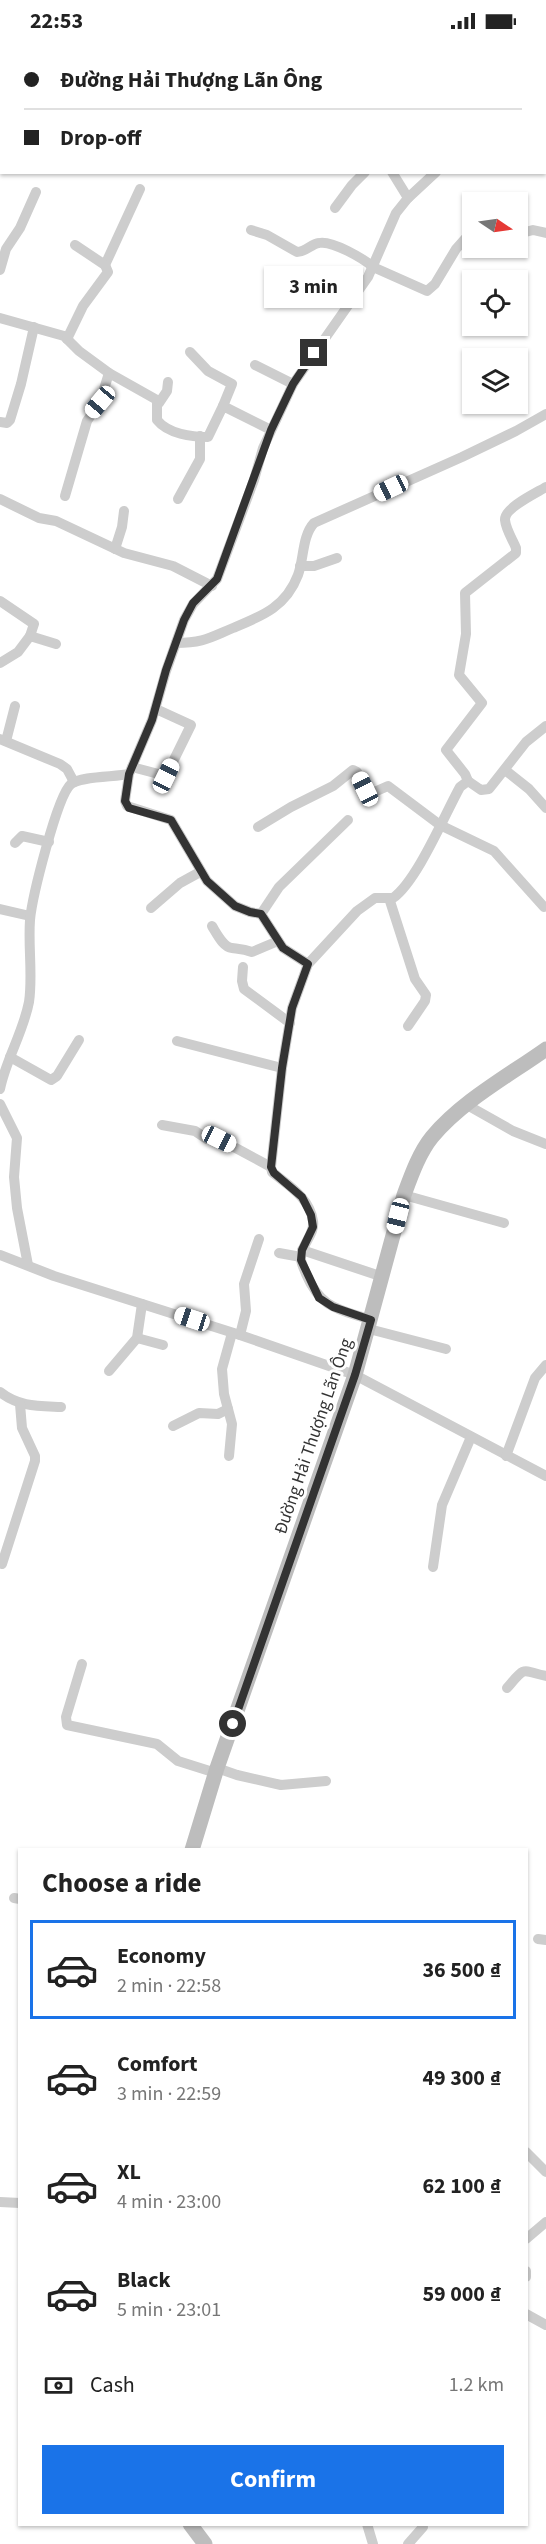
<!DOCTYPE html>
<html lang="en">
<head>
<meta charset="utf-8">
<style>
  :root { --surface:#fff; --page:#f6f6f6; --text:#222; --muted:#767676; --line:#e0e0e0; --accent:#1a73e8 }
  body { margin:0; font-family:"Source Sans 3",sans-serif; background:var(--page); color:var(--text); height:100vh; display:flex; flex-direction:column; font-size:22px; white-space:nowrap }
  * { box-sizing:border-box; margin:0 }
  p { font-size:20px; color:var(--muted) }
  .icon { flex:none; width:33px; height:33px; fill:none; stroke:currentColor; stroke-width:2; stroke-linecap:round; stroke-linejoin:round }
  .map { position:relative; flex:1; overflow:hidden }
  .details { position:absolute; left:18px; top:1806px; width:510px; height:678px; display:flex; flex-direction:column; background:var(--surface); border-radius:0px; box-shadow:0 2px 4px #0004 }
  .details>* { flex:none }
  .top-card { position:absolute; left:0px; top:0px; width:546px; height:132px; box-shadow:0 2px 4px #0004; display:grid; align-content:center; height:132px; padding:0 24px; background:var(--surface) }
  .needle { width:39px; rotate:103deg }
  .fabs { position:absolute; left:462px; top:150px; display:grid; gap:12px }
  .fabs a { display:grid; place-items:center; width:66px; height:66px; border-radius:0px; background:var(--surface); box-shadow:0 2px 4px #0004; font-size:30px }
  .end { position:absolute; width:27px; height:27px; margin:-14px; border:8px solid #333; background:#fff; box-shadow:0 0 0 3px #fff }
  .from { border-radius:50% }
  .bubble { position:absolute; height:42px; border-radius:0px; background:var(--surface); box-shadow:0 2px 4px #0004; font-size:20px; font-weight:700; line-height:42px; text-align:center }
  .car { position:absolute; width:18px; height:36px; margin:-18px -9px; border-radius:8px; box-shadow:0 0 4px 2px #0007; background:linear-gradient(#fff 24%,#345 0 40%,#fff 0 76%,#345 0 86%,#fff 0) }
  .top-card b { display:flex; align-items:center; gap:21px; height:57px; font-size:22px }
  .top-card b+b { border-top:2px solid var(--line) }
  .top-card i { width:15px; height:15px; background:var(--text) }
  ul { padding:0; list-style:none }
  li { display:flex; align-items:center; gap:18px; height:99px; margin:0 12px 9px; padding:0 12px; border:3px solid transparent; border-radius:0px }
  li div { flex:1 }
  li b { display:block; font-size:22px }
  li em { font-style:normal; font-weight:700 }
  li.current { border-color:var(--accent) }
  li>.icon { width:54px; height:54px; stroke-width:1.5 }
  h2 { padding:0 24px; font-size:27px; line-height:72px }
  .pay { display:flex; align-items:center; gap:15px; height:66px; padding:0 24px; font-size:22px }
  .pay p { margin-inline-start:auto }
  .action { display:flex; gap:12px; margin-top:auto; padding:12px 24px }
  .action a { flex:1; height:69px; border-radius:0px; background:var(--accent); color:#fff; font-size:24px; font-weight:700; line-height:69px; text-align:center }
  .status { display:flex; justify-content:space-between; align-items:center; height:42px; padding:0 30px; background:var(--surface); direction:ltr }
  .status svg { height:16px; fill:currentColor }
  .map>svg:first-child { display:block }
  .lines { fill:none; stroke-linecap:round; stroke-linejoin:round }
  .river { stroke:#d7f0cd; stroke-width:16 }
  .street { stroke:#cdcdcd; stroke-width:10 }
  .secondary { stroke:#bdbdbd; stroke-width:15 }
  .route { stroke:#333; stroke-width:8 }
  .labels { text-anchor:middle; stroke-width:6; stroke-linejoin:round; paint-order:stroke }
  .street-label { font-size:18px; fill:#333; stroke:#fff }
</style>
</head>
<body>
<div class="status"><b>22:53</b><svg viewBox="0 0 49 12"><path d="M0 12V9h3v3zM5 12V6h3v6zM10 12V3h3v9zM15 12V0h3v12zM26 1h20v11H26zM47 4h2v5h-2z"/></svg></div>
<div class="map">
<svg width="546" height="2502" viewBox="0 0 546 2502">
  <rect width="100%" height="100%" fill="#fff"/>
  <g class="lines">
    <g class="river">
      <path d="M36,2L40,0"/>
      <path d="M0,15L2,14"/>
    </g>
    <g class="street">
      <path d="M543,2L545,0"/>
      <path d="M392,130L408,156"/>
      <path d="M335,166L352,143L365,130"/>
      <path d="M251,188L267,193L297,210C306,210 311,202 319,201C332,198 364,217 373,225L427,249L435,242L456,207L472,189"/>
      <path d="M518,192L533,188L546,191"/>
      <path d="M105,223L140,147"/>
      <path d="M0,228L6,207L20,186L36,150"/>
      <path d="M0,276L64,294L79,309L109,331L157,358V378C168,392 192,395 208,395L223,364L271,388"/>
      <path d="M67,297L83,264L108,230L105,223L75,203"/>
      <path d="M190,310L208,329L232,342L223,364"/>
      <path d="M255,323L293,342"/>
      <path d="M159,361L167,349L168,340"/>
      <path d="M0,380L7,381L10,378L21,342L34,285"/>
      <path d="M65,454L87,379L100,360L109,331"/>
      <path d="M0,457L39,476L56,479L124,511L173,524L212,544"/>
      <path d="M178,457L200,417V394"/>
      <path d="M115,507L122,485L124,469"/>
      <path d="M300,524H314L337,516"/>
      <path d="M0,559L34,582L30,594"/>
      <path d="M176,601C203,601 209,596 233,586C262,574 286,565 298,533C304,517 302,494 314,481L462,415L516,389L546,372"/>
      <path d="M0,621L18,610L30,594L56,602"/>
      <path d="M0,697L60,722L67,727L74,740"/>
      <path d="M6,699L15,664"/>
      <path d="M132,725L166,734L191,683L156,667"/>
      <path d="M505,728L529,747L546,766"/>
      <path d="M129,732L125,759L127,764L171,778L207,839L235,864L250,870L261,872L283,906L308,922"/>
      <path d="M468,739L465,732L446,708L482,661L459,633L466,592L465,551L516,511V506C513,498 506,488 505,478C504,466 536,451 546,445"/>
      <path d="M258,785L291,765L333,744L353,728L357,730L367,749L372,751L388,744L440,783L494,809L544,865"/>
      <path d="M15,801L22,794L49,800"/>
      <path d="M389,856L415,937L426,953L425,959L408,984"/>
      <path d="M151,866L180,841L200,830"/>
      <path d="M0,867L30,874"/>
      <path d="M261,872L279,845L348,778"/>
      <path d="M212,884C217,892 223,905 232,906C240,907 244,907 252,910L278,899"/>
      <path d="M243,925L242,939L244,947L290,981"/>
      <path d="M177,999L282,1026"/>
      <path d="M10,1015L51,1038L57,1034L79,998"/>
      <path d="M0,1047C6,1017 23,991 29,960C33,934 28,905 30,878C32,856 57,754 71,742C81,734 115,735 129,732L152,678L166,629L184,578L193,562L217,537L254,438L263,406L293,342L368,235L396,171L408,156L436,130"/>
      <path d="M0,1062L17,1096L14,1135L17,1166L28,1223"/>
      <path d="M467,1063L513,1089L546,1102"/>
      <path d="M162,1083L195,1089L207,1097H219L271,1125"/>
      <path d="M404,1153L504,1181"/>
      <path d="M302,1208L383,1235"/>
      <path d="M279,1211L301,1215"/>
      <path d="M0,1213L54,1234L240,1293L355,1333L546,1434"/>
      <path d="M371,1278C339,1267 321,1267 306,1232C303,1224 299,1218 302,1210C305,1199 315,1190 313,1179C310,1156 288,1143 272,1130L271,1125L282,1026L292,966L308,922L357,869L375,856H393C417,839 444,774 460,745L468,739L481,748L489,747L526,700L546,684"/>
      <path d="M369,1287L446,1307"/>
      <path d="M240,1293L246,1269L244,1242L259,1197"/>
      <path d="M137,1296L163,1303"/>
      <path d="M109,1329L137,1296L142,1262"/>
      <path d="M0,1350C19,1365 38,1364 61,1365"/>
      <path d="M173,1384L199,1371L218,1372L228,1367"/>
      <path d="M229,1414L232,1382L224,1352L222,1327L232,1291"/>
      <path d="M506,1414L535,1336L546,1323"/>
      <path d="M2,1522L35,1419V1414L22,1386L20,1362"/>
      <path d="M433,1525L442,1463L471,1395"/>
      <path d="M82,1622L66,1675L67,1683L157,1702L178,1719L216,1731"/>
      <path d="M507,1646C526,1624 520,1628 546,1634"/>
      <path d="M217,1726L237,1733L281,1743L326,1739"/>
      <path d="M14,1856L20,1857"/>
      <path d="M538,1897L546,1898"/>
      <path d="M526,2110L546,2130"/>
      <path d="M0,2160L20,2161"/>
      <path d="M526,2197L546,2180"/>
      <path d="M526,2229V2235"/>
      <path d="M526,2272L546,2283"/>
      <path d="M367,2482L373,2502"/>
      <path d="M408,2502L423,2485"/>
    </g>
    <g class="secondary">
      <path d="M192,1808L217,1726L355,1333L404,1153C411,1134 419,1111 432,1095C462,1059 508,1034 546,1007"/>
      <path d="M190,2482L205,2502"/>
    </g>
  </g>
  <g class="lines">
    <path class="route" d="M233,1682L355,1333L371,1278L333,1265L319,1256L301,1218L302,1208L313,1185L311,1173L302,1155L274,1131L271,1125L282,1026L292,966L308,922L283,906L261,872L250,870L235,864L207,839L171,778L129,766L125,759L129,732L152,678L166,628L184,578L193,561L217,537L271,388L293,342L314,311"/>
  </g>
  <g class="labels">
    <g class="street-label">
      <text transform="translate(313 1394) rotate(-71)" y="6">Đường Hải Thượng Lãn Ông</text>
    </g>
  </g>
</svg>
<div class="fabs">
<a><svg class="needle" viewBox="-14 -14 28 28"><path d="M0-13l5 13h-10z" fill="#e53935"/><path d="M0 13l5-13h-10z" fill="#767676"/></svg></a>
<a><svg class="icon" aria-label="locate" viewBox="0 0 24 24"><circle cx="12" cy="12" r="6"/><path d="M12 2v4M12 18v4M2 12h4M18 12h4"/></svg></a>
<a><svg class="icon" aria-label="layers" viewBox="0 0 24 24"><path d="M12 4l9 5-9 5-9-5zM3 14l9 5 9-5"/></svg></a>
</div>
<i class="end from" style="left:233px;top:1682px"></i>
<i class="end" style="left:314px;top:311px"></i>
<div class="bubble" style="left:264px;top:224px;width:99px">3 min</div>
<i class="car" style="left:100px;top:360px;rotate:220deg"></i>
<i class="car" style="left:391px;top:446px;rotate:245deg"></i>
<i class="car" style="left:166px;top:734px;rotate:26deg"></i>
<i class="car" style="left:365px;top:747px;rotate:334deg"></i>
<i class="car" style="left:219px;top:1097px;rotate:116deg"></i>
<i class="car" style="left:398px;top:1174px;rotate:194deg"></i>
<i class="car" style="left:192px;top:1277px;rotate:288deg"></i>
<div class="top-card">
<b><i class="from"></i>Đường Hải Thượng Lãn Ông</b>
<b><i></i>Drop-off</b>
</div>
<section class="details">
<h2>Choose a ride</h2>
<ul>
<li class="current"><svg class="icon" aria-label="car" viewBox="0 0 24 24"><path d="M5 17H2v-5l4-1 3-4h7l3 4 3 1v5h-3M9 17h6M6 11h13"/><circle cx="7" cy="17" r="2"/><circle cx="17" cy="17" r="2"/></svg><div><b>Economy</b><p>2 min · 22:58</p></div><em>36 500 ₫</em></li>
<li><svg class="icon" aria-label="car" viewBox="0 0 24 24"><path d="M5 17H2v-5l4-1 3-4h7l3 4 3 1v5h-3M9 17h6M6 11h13"/><circle cx="7" cy="17" r="2"/><circle cx="17" cy="17" r="2"/></svg><div><b>Comfort</b><p>3 min · 22:59</p></div><em>49 300 ₫</em></li>
<li><svg class="icon" aria-label="car" viewBox="0 0 24 24"><path d="M5 17H2v-5l4-1 3-4h7l3 4 3 1v5h-3M9 17h6M6 11h13"/><circle cx="7" cy="17" r="2"/><circle cx="17" cy="17" r="2"/></svg><div><b>XL</b><p>4 min · 23:00</p></div><em>62 100 ₫</em></li>
<li><svg class="icon" aria-label="car" viewBox="0 0 24 24"><path d="M5 17H2v-5l4-1 3-4h7l3 4 3 1v5h-3M9 17h6M6 11h13"/><circle cx="7" cy="17" r="2"/><circle cx="17" cy="17" r="2"/></svg><div><b>Black</b><p>5 min · 23:01</p></div><em>59 000 ₫</em></li>
</ul>
<div class="pay"><svg class="icon" aria-label="cash" viewBox="0 0 24 24"><path d="M3 7h18v10H3z"/><circle cx="12" cy="12" r="2"/></svg>Cash<p>1.2 km</p></div>
<div class="action"><a>Confirm</a></div>
</section>
</div>
</body>
</html>
